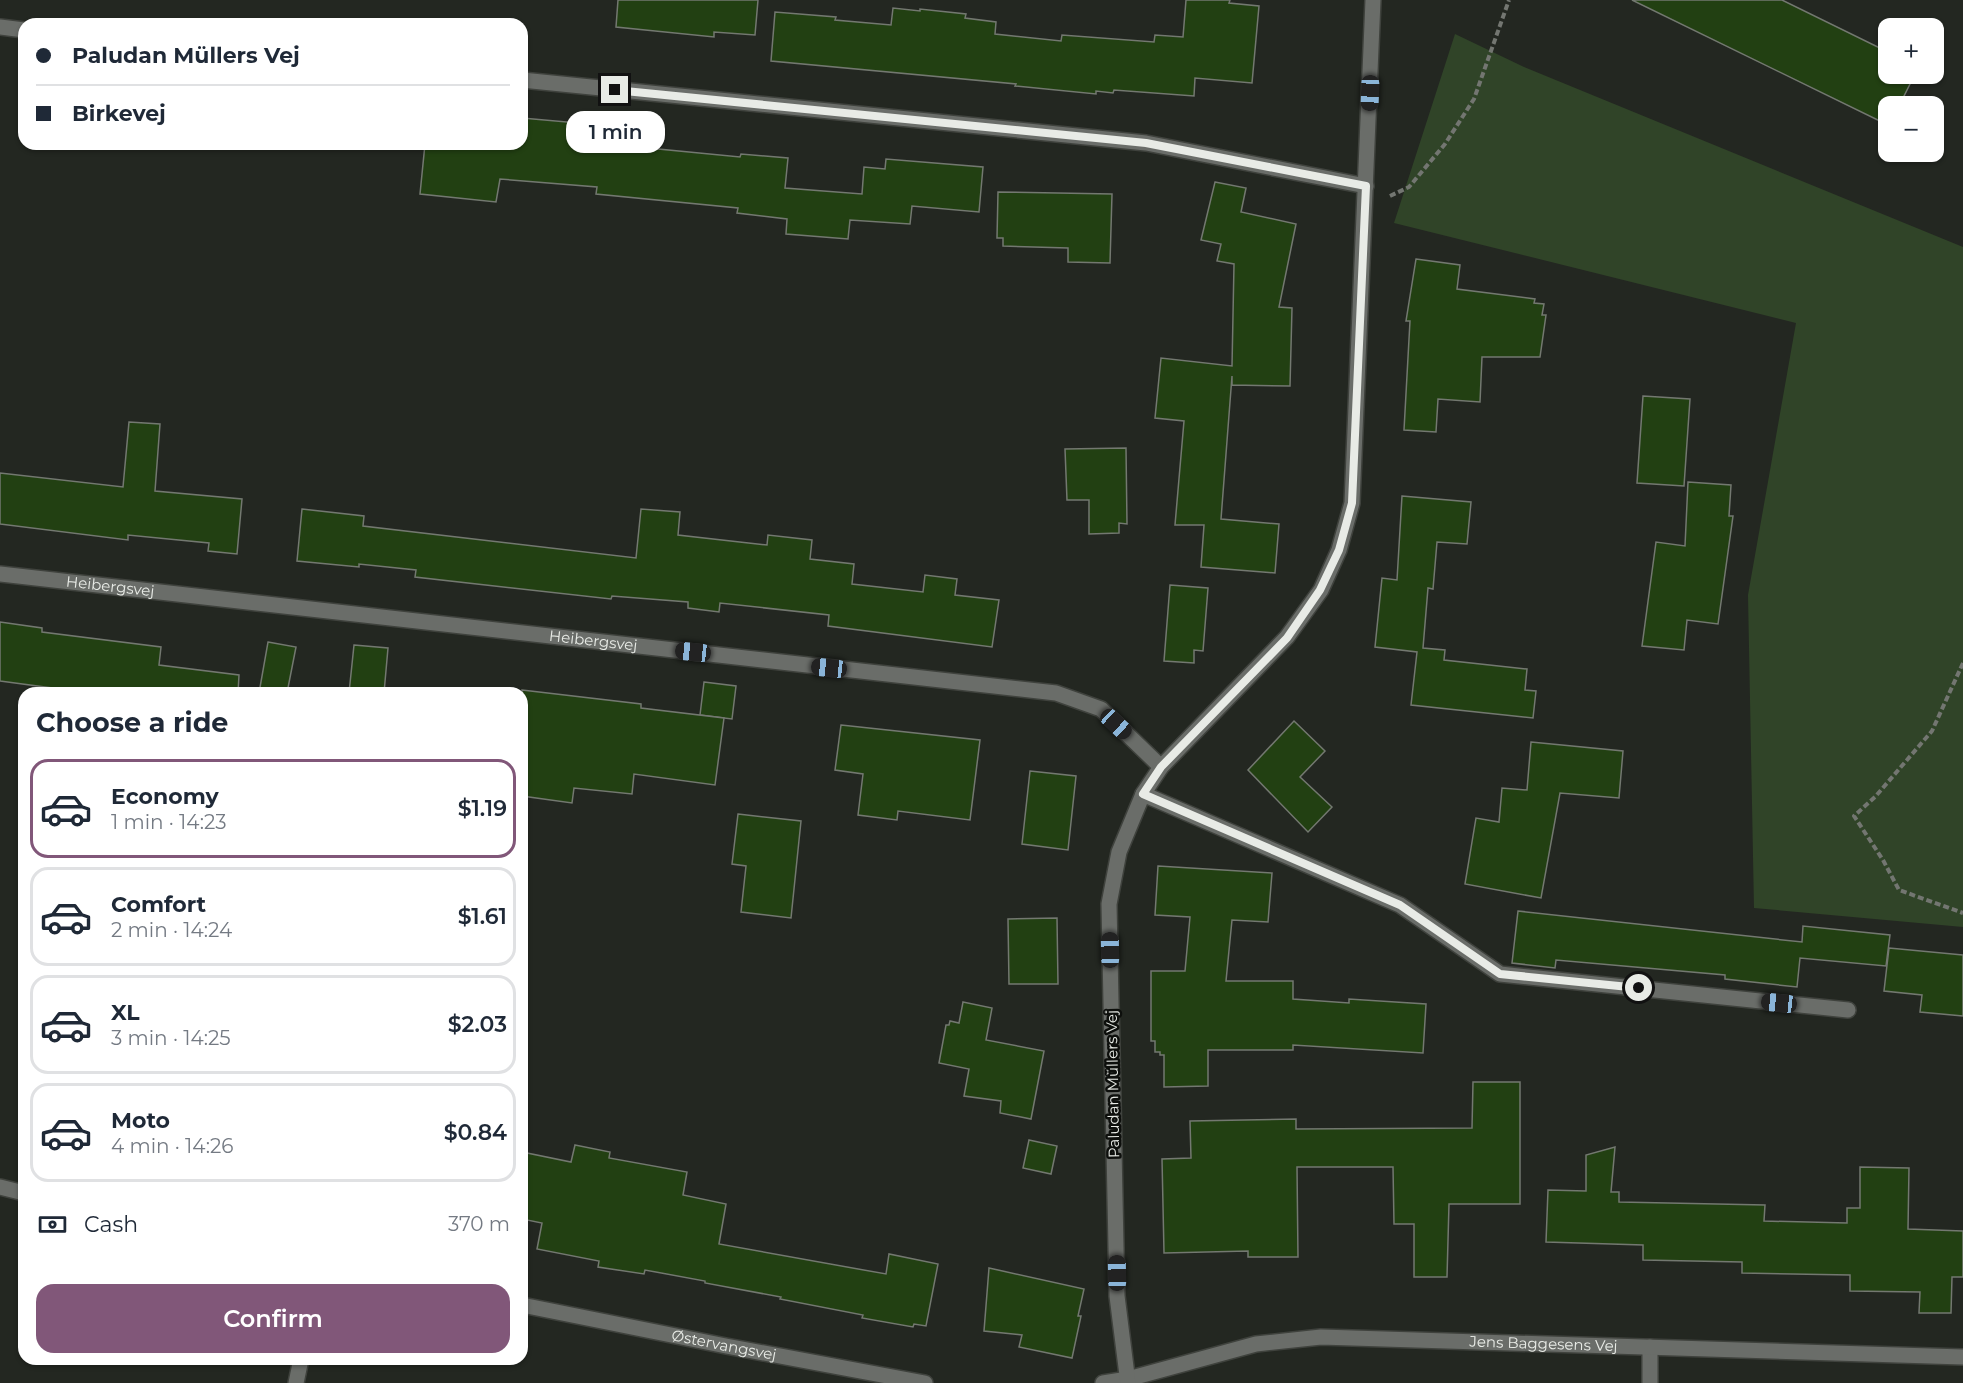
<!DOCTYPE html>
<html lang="en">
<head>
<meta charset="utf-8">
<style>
  :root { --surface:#fff; --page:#f2f2f3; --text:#1f2937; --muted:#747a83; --line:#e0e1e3; --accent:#815779 }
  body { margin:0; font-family:Montserrat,sans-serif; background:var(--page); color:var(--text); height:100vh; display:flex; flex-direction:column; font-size:22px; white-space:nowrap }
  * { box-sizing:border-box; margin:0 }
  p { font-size:20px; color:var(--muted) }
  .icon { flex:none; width:33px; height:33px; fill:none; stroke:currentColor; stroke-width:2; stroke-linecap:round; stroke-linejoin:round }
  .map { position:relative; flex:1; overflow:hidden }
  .sheet { position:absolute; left:18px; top:687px; width:510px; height:678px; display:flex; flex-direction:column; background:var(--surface); border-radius:18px; box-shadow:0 2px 4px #0004 }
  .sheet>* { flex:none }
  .top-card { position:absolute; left:18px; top:18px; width:510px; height:132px; border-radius:18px; box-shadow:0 2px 4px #0004; display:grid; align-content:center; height:132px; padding:0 18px; background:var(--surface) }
  .tools { position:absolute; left:1878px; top:18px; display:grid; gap:12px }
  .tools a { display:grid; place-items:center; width:66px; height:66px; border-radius:12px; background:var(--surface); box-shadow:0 2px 4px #0004; font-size:30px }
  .end { position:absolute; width:27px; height:27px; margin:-14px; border:8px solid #e8ebe6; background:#111; box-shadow:0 0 0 3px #111 }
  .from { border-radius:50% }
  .bubble { position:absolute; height:42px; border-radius:18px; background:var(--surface); box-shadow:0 2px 4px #0004; font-size:20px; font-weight:600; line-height:42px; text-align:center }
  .car { position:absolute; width:18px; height:36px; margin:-18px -9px; border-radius:8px; box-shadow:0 0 4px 2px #0007; background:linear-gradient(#222 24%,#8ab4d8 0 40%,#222 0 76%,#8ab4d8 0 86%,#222 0) }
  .top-card b { display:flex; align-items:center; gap:21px; height:57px; font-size:22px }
  .top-card b+b { border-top:2px solid var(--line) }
  .top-card i { width:15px; height:15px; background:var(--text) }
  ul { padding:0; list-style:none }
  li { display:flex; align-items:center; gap:18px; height:99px; margin:0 12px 9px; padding:0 6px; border:3px solid var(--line); border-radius:18px }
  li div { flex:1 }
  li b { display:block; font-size:22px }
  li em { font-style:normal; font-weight:600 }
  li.on { border-color:var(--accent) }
  li>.icon { width:54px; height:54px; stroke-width:1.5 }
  h2 { padding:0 18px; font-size:27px; line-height:72px }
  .pay { display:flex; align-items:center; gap:15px; height:66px; padding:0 18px; font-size:22px }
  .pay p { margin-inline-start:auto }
  .cta { display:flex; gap:12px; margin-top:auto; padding:12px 18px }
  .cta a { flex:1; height:69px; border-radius:18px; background:var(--accent); color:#fff; font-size:24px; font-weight:600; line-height:69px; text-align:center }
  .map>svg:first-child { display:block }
  .green { fill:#304428 }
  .building { fill:#224012; stroke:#737870; stroke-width:1.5 }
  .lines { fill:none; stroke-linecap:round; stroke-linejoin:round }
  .street-casing { stroke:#3f423d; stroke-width:18 }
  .path { stroke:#737671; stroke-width:4; stroke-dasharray:6 3; stroke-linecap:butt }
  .street { stroke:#6a6d69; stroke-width:15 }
  .route { stroke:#e8ebe6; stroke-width:8 }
  .labels { text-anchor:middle; stroke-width:5; stroke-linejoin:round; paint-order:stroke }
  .street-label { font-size:15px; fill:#e8ebe6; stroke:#0d0f0c }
</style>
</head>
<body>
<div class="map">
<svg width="1963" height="1383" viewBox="0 0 1963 1383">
  <rect width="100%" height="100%" fill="#232721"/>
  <path class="green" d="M1455,34L1524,67L1963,247V927L1754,908L1748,595L1796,323L1394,223Z"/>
  <g class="building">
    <path d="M618,0H758L755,35L714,32V37L616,27Z"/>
    <path d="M1186,0H1230L1229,3L1259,6L1252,83L1195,78L1194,96L1114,90L1113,93L1096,91V94L1015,86L1016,84L771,61L775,12L836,17L835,20L891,25L893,8L920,11V9L966,14L965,18L996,22L995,34L1061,41L1062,35L1154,42L1155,35L1183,37Z"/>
    <path d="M1632,0H1782L1888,52V74H1915L1899,106H1888V125Z"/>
    <path d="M522,118L600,125V120L640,124L638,147L740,157L741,154L788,158L785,188L862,194L864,167L885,169L886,159L983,167L979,212L912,206L910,224L850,220L848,239L786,234L787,219L737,213L738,208L596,194L597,187L500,179L496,202L420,194L425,144H522Z"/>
    <path d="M1215,182L1246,188L1241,212L1296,224L1279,307L1292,308L1290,386L1232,385V376L1221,519L1279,524L1275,573L1201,567L1204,525H1175L1184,421L1155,418L1161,358L1232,366L1234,264L1217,261L1221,244L1201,240Z"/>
    <path d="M998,192L1112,194L1110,263L1068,262V248L1003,246V238H997Z"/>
    <path d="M1416,259L1460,265L1457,289L1535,299L1534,303L1544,304L1542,315H1546L1540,357H1482L1480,402L1438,399L1436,432L1404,430L1410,321H1406Z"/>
    <path d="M1643,396L1690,399L1684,486L1637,483Z"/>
    <path d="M129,422L160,424L155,491L242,499L237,554L208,551L209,543L128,535V540L0,524V473L123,487Z"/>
    <path d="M1126,448L1127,524L1119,523V533L1089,534V500H1067L1065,449Z"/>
    <path d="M1688,482L1731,485L1729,516H1733L1718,624L1687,620L1684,650L1642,646L1656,542L1685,546Z"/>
    <path d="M1402,496L1471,502L1467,544L1437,542L1433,589L1428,588L1423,648L1445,650L1444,660L1527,669L1525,690L1536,691L1533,718L1411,705L1417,652L1375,647L1382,578L1397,580Z"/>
    <path d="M302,509L364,516L363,526L636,558L641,509L680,512L678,535L767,545L768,535L812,540L810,559L854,564L852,584L923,592L925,575L957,579L955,595L999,600L992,647L828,626L829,615L720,603L719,612L688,608V602L612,596L611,599L415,577L416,570L359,564V567L297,561Z"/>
    <path d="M1170,585L1208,588L1203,651L1194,650V663L1164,661Z"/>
    <path d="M0,622L42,628V632L161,647L159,665L239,675L238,693H52V688L0,681Z"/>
    <path d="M268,642L296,647L287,693H259Z"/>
    <path d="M354,645L388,648L384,693H349Z"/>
    <path d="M704,682L736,686L732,719L700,715Z"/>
    <path d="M522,690L641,704V708L724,718L715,785L634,774L632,794L574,788L572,803L522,796Z"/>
    <path d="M1294,721L1325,751L1300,777L1332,807L1308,832L1248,770Z"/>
    <path d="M841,725L980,740L970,820L898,811L897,820L858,815L863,774L835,770Z"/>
    <path d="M1531,742L1623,751L1619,798L1560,793L1541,898L1465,884L1476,818L1499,822L1502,788L1527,790Z"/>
    <path d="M1030,771L1076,776L1068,850L1022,844Z"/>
    <path d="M738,814L801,821L791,918L741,912L746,866L732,864Z"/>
    <path d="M1158,866L1272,873L1268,922L1232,920L1226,981H1293V999L1349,1003V999L1426,1004L1423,1053L1293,1045V1050H1208V1086L1164,1087V1055H1160V1052H1155V1041H1151V971H1185L1190,917L1155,915Z"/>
    <path d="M1518,911L1802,942L1803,926L1890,935L1886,966L1800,958L1797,987L1725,979V975L1556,960L1555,968L1512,963Z"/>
    <path d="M1057,918L1058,984H1009L1008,919Z"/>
    <path d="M1889,948L1963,955V1016L1920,1012L1922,995L1884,991Z"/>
    <path d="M963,1002L992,1008L986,1040L1044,1051L1031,1119L1000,1113L1001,1101L964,1096L969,1069L939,1063L946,1025H949L950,1021L959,1023Z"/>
    <path d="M1473,1082H1520V1204H1449L1447,1277H1414V1224H1394L1393,1167H1297L1298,1257H1248V1251L1164,1253L1162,1159L1191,1158L1190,1121L1296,1119V1129L1472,1128Z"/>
    <path d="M1029,1140L1057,1146L1051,1174L1023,1168Z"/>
    <path d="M575,1145L610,1152L609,1158L687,1172L683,1195L726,1204L719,1244L886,1274L889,1254L938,1264L926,1326L914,1324L913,1327L862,1318L863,1315L780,1299L781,1297L705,1283V1281L645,1270L644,1274L598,1267L599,1261L537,1249L542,1223L522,1219V1152L571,1162Z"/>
    <path d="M1615,1147L1611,1192H1619V1202L1765,1205L1764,1221L1847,1223V1208H1860V1167L1909,1168L1908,1229L1963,1231V1277H1952L1951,1313H1919L1920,1292L1850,1291V1275L1742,1273V1262L1643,1260V1245L1546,1242L1548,1190L1586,1191V1155Z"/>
    <path d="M989,1268L1084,1289L1078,1316H1081L1072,1358L1019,1347L1022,1335L984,1331Z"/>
  </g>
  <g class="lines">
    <defs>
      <g id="street">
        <path d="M0,27L24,30"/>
        <path d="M522,80L1146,143L1366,186"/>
        <path id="s1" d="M0,574L1056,693L1101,709L1161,767"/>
        <path d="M1143,794L1400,905L1500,974L1848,1010"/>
        <path d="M0,1187L24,1193"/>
        <path id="s2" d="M522,1305L726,1346L925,1383"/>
        <path d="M1650,1347V1383"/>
        <path d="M296,1383L301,1359"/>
        <path id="s3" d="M1103,1383L1128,1379L1256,1344L1321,1337L1963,1357"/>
        <path d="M1128,1383L1117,1296L1109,904L1119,852L1143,794L1161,767L1287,637L1321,590L1339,550L1352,503L1373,0"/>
      </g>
    </defs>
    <use href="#street" class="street-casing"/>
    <g class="path">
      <path d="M1390,196L1409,187L1445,144L1474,99L1509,0"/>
      <path d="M1963,663L1932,731L1875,797L1854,816L1883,860L1899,890L1963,913"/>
    </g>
    <use href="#street" class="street"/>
  </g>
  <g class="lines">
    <path class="route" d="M615,90L1146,143L1366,186L1352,503L1339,550L1320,590L1287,638L1161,767L1143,794L1400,905L1500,974L1639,988"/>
  </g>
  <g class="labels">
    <g class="street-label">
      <text dy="5" stroke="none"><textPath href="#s1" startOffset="111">Heibergsvej</textPath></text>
      <text dy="5" stroke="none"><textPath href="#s1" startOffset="597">Heibergsvej</textPath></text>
      <text transform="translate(1113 1084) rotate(-91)" y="5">Paludan Müllers Vej</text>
      <text dy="5" stroke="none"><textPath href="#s3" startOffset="446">Jens Baggesens Vej</textPath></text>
      <text dy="5" stroke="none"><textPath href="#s2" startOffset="206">Østervangsvej</textPath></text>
    </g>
  </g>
</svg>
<div class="tools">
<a>+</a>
<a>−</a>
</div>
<i class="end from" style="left:1639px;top:988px"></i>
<i class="end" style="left:615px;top:90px"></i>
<div class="bubble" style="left:566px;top:111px;width:99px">1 min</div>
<i class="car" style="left:1370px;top:93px;rotate:182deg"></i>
<i class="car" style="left:693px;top:652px;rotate:276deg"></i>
<i class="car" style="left:829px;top:668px;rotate:276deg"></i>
<i class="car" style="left:1116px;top:724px;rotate:133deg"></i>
<i class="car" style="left:1110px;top:950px;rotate:359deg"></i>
<i class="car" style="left:1779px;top:1003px;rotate:276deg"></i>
<i class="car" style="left:1117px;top:1273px;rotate:359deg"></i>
<div class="top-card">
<b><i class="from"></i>Paludan Müllers Vej</b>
<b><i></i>Birkevej</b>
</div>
<section class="sheet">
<h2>Choose a ride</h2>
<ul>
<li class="on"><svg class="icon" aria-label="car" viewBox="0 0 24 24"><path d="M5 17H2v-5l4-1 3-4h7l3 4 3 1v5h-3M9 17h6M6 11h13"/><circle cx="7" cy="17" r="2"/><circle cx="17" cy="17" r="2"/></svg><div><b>Economy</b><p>1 min · 14:23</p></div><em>$1.19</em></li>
<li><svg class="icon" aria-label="car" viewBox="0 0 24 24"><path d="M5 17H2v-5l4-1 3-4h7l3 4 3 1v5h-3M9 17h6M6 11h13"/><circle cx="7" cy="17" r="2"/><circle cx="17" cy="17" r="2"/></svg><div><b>Comfort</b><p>2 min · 14:24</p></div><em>$1.61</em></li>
<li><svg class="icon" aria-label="car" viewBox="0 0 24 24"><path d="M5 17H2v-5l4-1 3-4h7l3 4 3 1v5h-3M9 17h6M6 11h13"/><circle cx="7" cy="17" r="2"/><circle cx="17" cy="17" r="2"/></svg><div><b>XL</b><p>3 min · 14:25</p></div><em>$2.03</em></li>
<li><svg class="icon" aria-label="car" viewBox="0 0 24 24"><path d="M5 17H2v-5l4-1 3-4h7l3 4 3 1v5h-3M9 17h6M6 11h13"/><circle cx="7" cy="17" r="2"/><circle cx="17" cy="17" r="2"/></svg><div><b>Moto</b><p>4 min · 14:26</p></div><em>$0.84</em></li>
</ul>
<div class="pay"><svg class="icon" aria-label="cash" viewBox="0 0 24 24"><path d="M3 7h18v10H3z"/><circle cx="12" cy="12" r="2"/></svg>Cash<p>370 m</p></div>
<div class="cta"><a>Confirm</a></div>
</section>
</div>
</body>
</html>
